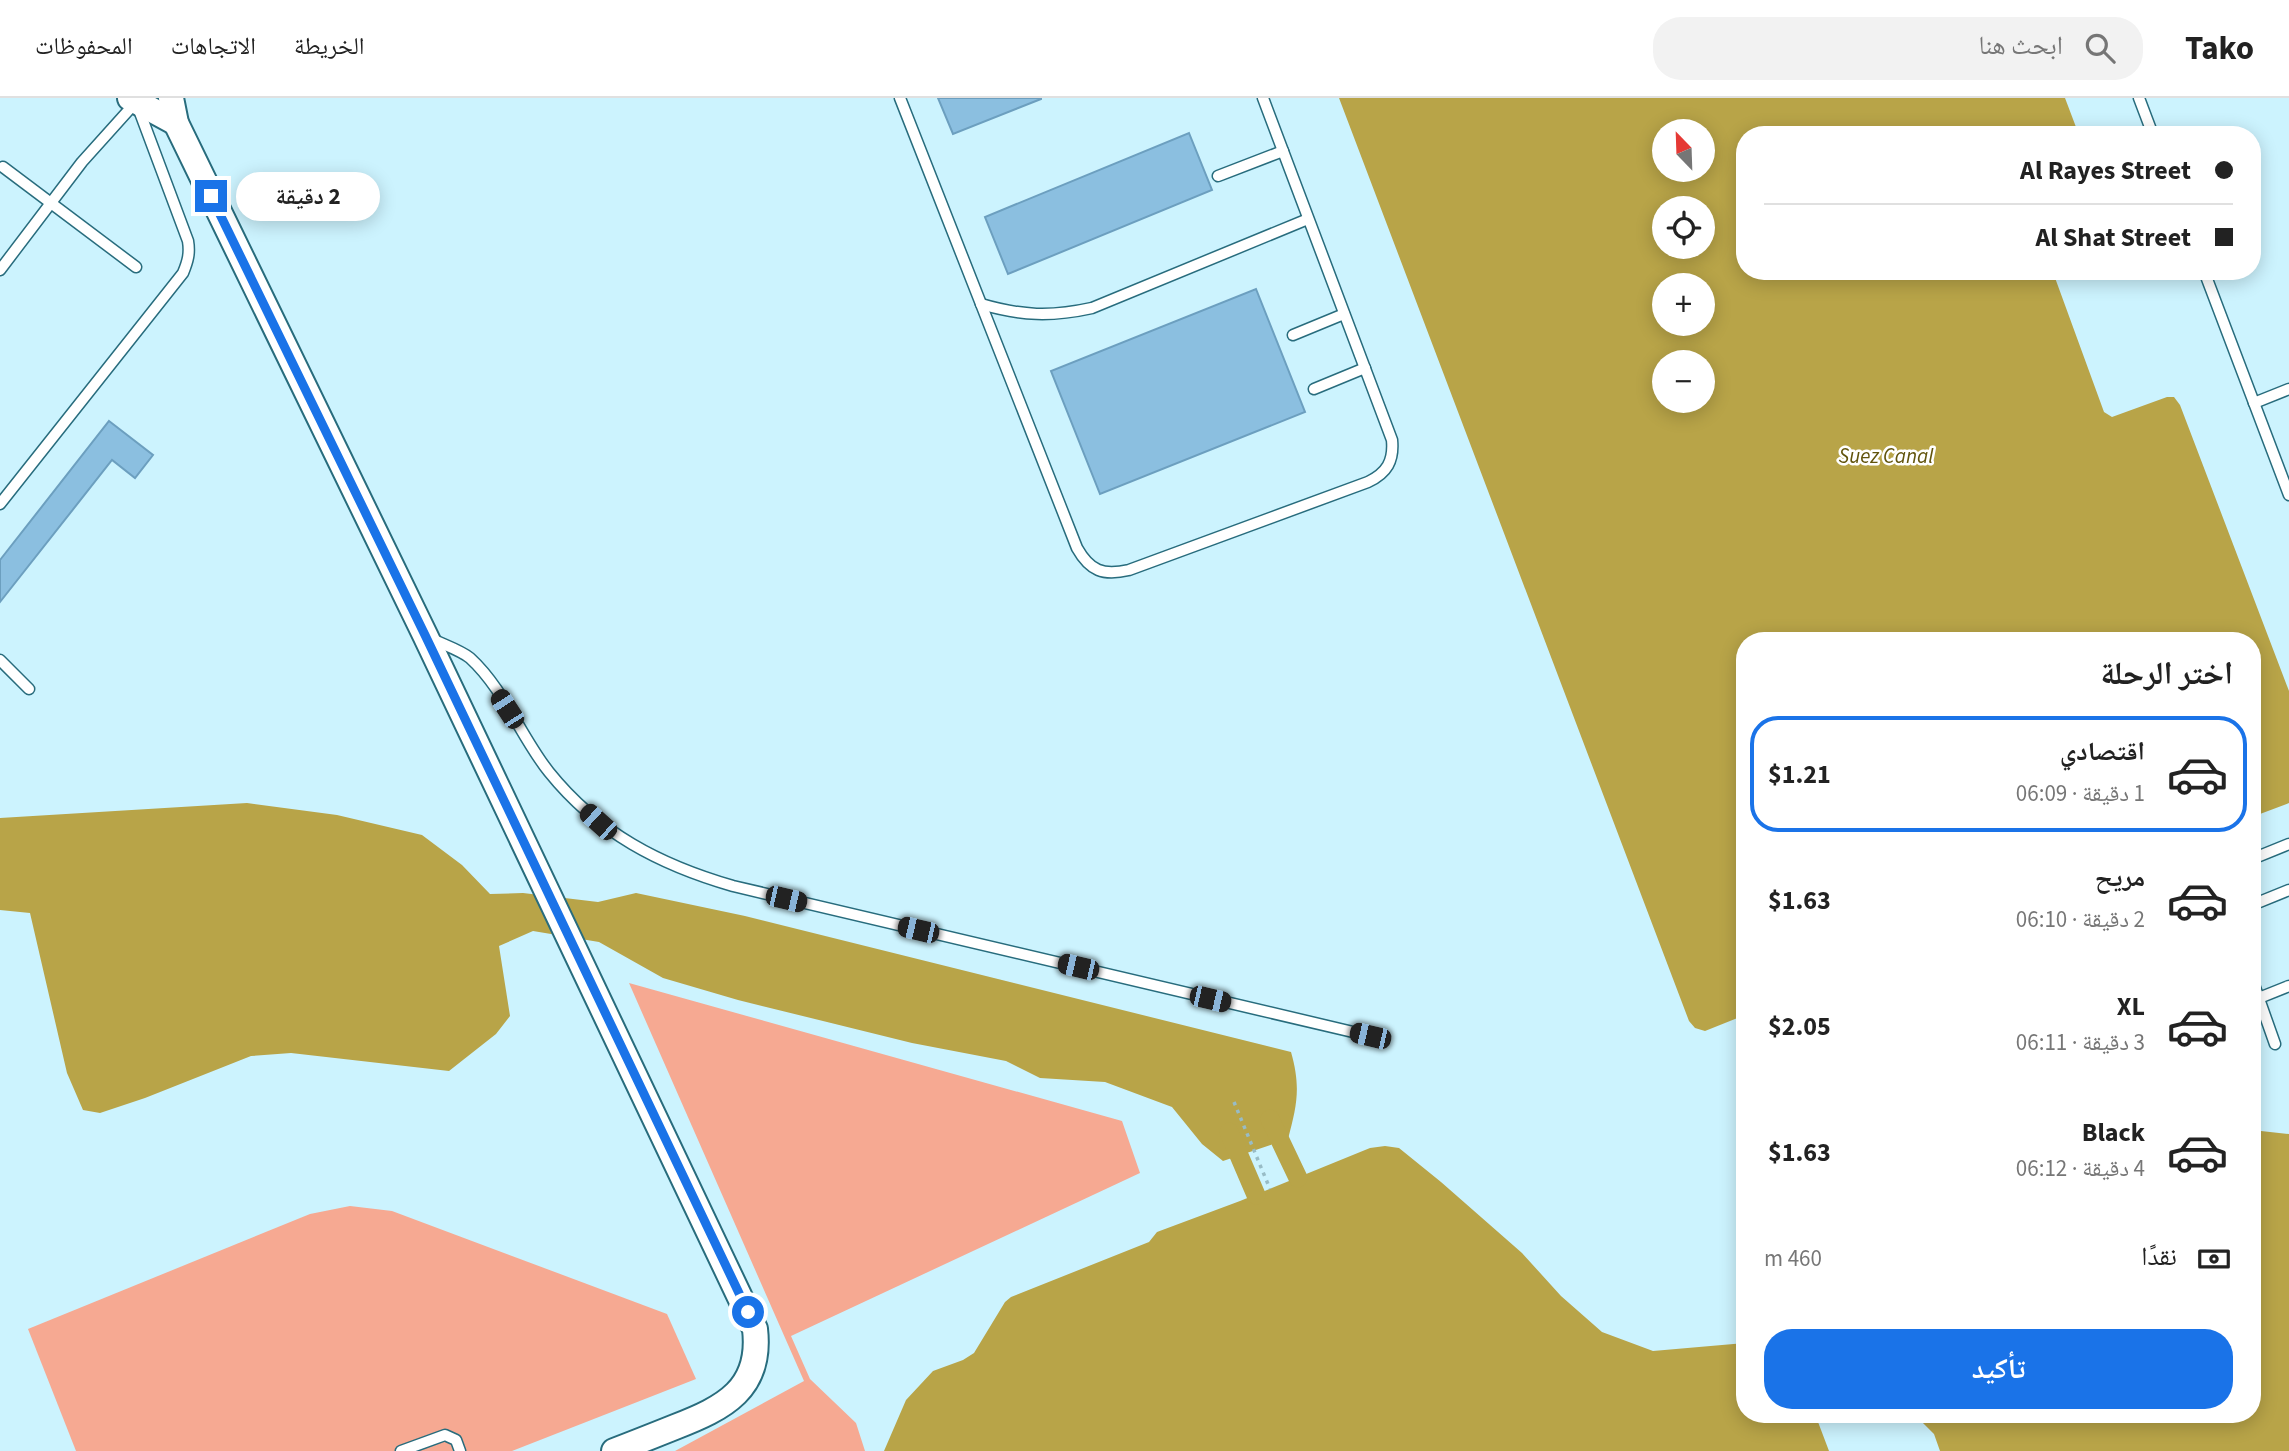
<!DOCTYPE html>
<html lang="ar">
<head>
<meta charset="utf-8">
<style>
  :root { --surface:#fff; --page:#f2f2f2; --text:#222; --muted:#767676; --line:#e0e0e0; --accent:#1a73e8 }
  body { margin:0; font-family:"Source Sans 3","Noto Naskh Arabic",sans-serif; background:var(--page); color:var(--text); direction:rtl; height:100vh; display:flex; flex-direction:column; font-size:26px; white-space:nowrap }
  * { box-sizing:border-box; margin:0 }
  p { font-size:23px; color:var(--muted) }
  .icon { flex:none; width:38px; height:38px; fill:none; stroke:currentColor; stroke-width:2; stroke-linecap:round; stroke-linejoin:round }
  .map { position:relative; flex:1; overflow:hidden; direction:ltr }
  .sheet { position:absolute; left:1736px; top:534px; width:525px; height:791px; display:flex; flex-direction:column; background:var(--surface); border-radius:28px; box-shadow:0 4px 18px #0003; direction:rtl }
  .sheet>* { flex:none }
  .banner { position:absolute; left:1736px; top:28px; width:525px; height:154px; border-radius:28px; box-shadow:0 4px 18px #0003; direction:rtl; display:grid; align-content:center; height:154px; padding:0 28px; background:var(--surface) }
  .needle { width:46px; rotate:337deg }
  .controls { position:absolute; left:1652px; top:21px; display:grid; gap:14px }
  .controls a { display:grid; place-items:center; width:63px; height:63px; border-radius:50%; background:var(--surface); box-shadow:0 4px 18px #0003; font-size:35px }
  .end { position:absolute; width:32px; height:32px; margin:-16px; border:9px solid #1a73e8; background:#fff; box-shadow:0 0 0 4px #fff }
  .from { border-radius:50% }
  .bubble { position:absolute; height:49px; border-radius:24px; background:var(--surface); box-shadow:0 4px 18px #0003; font-size:23px; font-weight:700; line-height:49px; text-align:center; direction:rtl }
  .car { position:absolute; width:21px; height:42px; margin:-21px -10px; border-radius:9px; box-shadow:0 0 5px 2px #0007; background:linear-gradient(#222 24%,#8ab4d8 0 40%,#222 0 76%,#8ab4d8 0 86%,#222 0) }
  .banner b { display:flex; align-items:center; gap:24px; height:66px; font-size:26px }
  .banner b+b { border-top:2px solid var(--line) }
  .banner i { width:18px; height:18px; background:var(--text) }
  ul { padding:0; list-style:none }
  li { display:flex; align-items:center; gap:21px; height:116px; margin:0 14px 10px; padding:0 14px; border:4px solid transparent; border-radius:28px }
  li div { flex:1 }
  li b { display:block; font-size:26px }
  li em { font-style:normal; font-weight:700 }
  li.on { border-color:var(--accent) }
  li>.icon { width:63px; height:63px; stroke-width:1.5 }
  h2 { padding:0 28px; font-size:32px; line-height:84px }
  .pay { display:flex; align-items:center; gap:18px; height:77px; padding:0 28px; font-size:26px }
  .pay p { margin-inline-start:auto }
  .action { display:flex; gap:14px; margin-top:auto; padding:14px 28px }
  .action a { flex:1; height:80px; border-radius:28px; background:var(--accent); color:#fff; font-size:28px; font-weight:700; line-height:80px; text-align:center }
  header { display:flex; align-items:center; gap:42px; box-sizing:border-box; height:98px; padding:0 35px; background:var(--surface); border-bottom:2px solid var(--line) }
  header strong { font-size:33px }
  nav { display:flex; gap:38px; margin-inline-start:auto; font-size:24px }
  .search { width:490px; height:63px; background:var(--page); display:flex; align-items:center; gap:18px; box-sizing:border-box; padding:0 24px; border-radius:28px; color:var(--muted); font-size:26px }
  .map>svg:first-child { display:block }
  .green { fill:#f6a992 }
  .water { fill:#b8a448; fill-rule:evenodd }
  .lines { fill:none; stroke-linecap:round; stroke-linejoin:round }
  .canal { stroke:#b8a448; stroke-width:19 }
  .building { fill:#8bbfe0; stroke:#6c9fbf; stroke-width:2 }
  .service-casing { stroke:#286c7d; stroke-width:13 }
  .tertiary-casing { stroke:#286c7d; stroke-width:28 }
  .path { stroke:#98bcc6; stroke-width:3.5; stroke-dasharray:3.5 5; stroke-linecap:butt }
  .service { stroke:#fff; stroke-width:10 }
  .tertiary { stroke:#fff; stroke-width:24 }
  .route { stroke:#1a73e8; stroke-width:9 }
  .labels { text-anchor:middle; stroke-width:5; stroke-linejoin:round; paint-order:stroke }
  .water-label { font-size:21px; font-style:italic; fill:#62540c; stroke:#fff }
</style>
</head>
<body>
<header>
<strong>Tako</strong>
<div class="search"><svg class="icon" aria-label="search" viewBox="0 0 24 24"><circle cx="10" cy="10" r="6"/><path d="M15 15l6 6"/></svg>ابحث هنا</div>
<nav><a>الخريطة</a><a>الاتجاهات</a><a>المحفوظات</a></nav>
</header>
<div class="map">
<svg width="2289" height="1353" viewBox="0 0 2289 1353">
  <rect width="100%" height="100%" fill="#ccf3fe"/>
  <g class="green">
    <path d="M629,885L1122,1023L1140,1075L791,1238L810,1281L856,1325L865,1353H675L804,1283Z"/>
    <path d="M350,1108L392,1113L667,1216L696,1281L512,1353H76L28,1231L310,1116Z"/>
  </g>
  <g class="water">
    <path d="M1339,0H2065L2079,37H1745V173H2056L2054,177L2104,314L2112,319L2167,299H2174L2180,307L2289,593V705L2252,719V542H1745V917L1705,933L1695,930L1689,923ZM1703,33V72H1664V33ZM1703,110V149H1664V110ZM1703,187V226H1664V187ZM1703,264V303H1664V264Z"/>
    <path d="M247,705L337,717L422,737L462,767L490,796L523,795L598,804L636,795L745,818L1291,954C1301,989 1297,1007 1288,1041L1223,1063L1202,1046L1172,1009L1105,984L1040,980L1006,963L912,945L738,902L663,880L599,844L533,833L499,848L510,918L496,936L449,973L291,955L251,958L145,1000L100,1015L83,1012L67,975L30,815L0,812V720Z"/>
    <path d="M2252,1032L2289,1036V1353H1940L1934,1336L1919,1321L1868,1323L1863,1316H2252Z"/>
    <path d="M1385,1048L1399,1050L1441,1084L1522,1155L1561,1198L1602,1234L1653,1253L1745,1245V1316H1815L1829,1353H884L906,1302L933,1273L963,1262L974,1255L1005,1204L1011,1199L1149,1144L1157,1134L1240,1103L1370,1050Z"/>
  </g>
  <g class="lines">
    <g class="canal">
      <path d="M1270,1021L1298,1080"/>
      <path d="M1229,1034L1256,1097"/>
    </g>
  </g>
  <g class="building">
    <path d="M938,0H1041V1L953,36Z"/>
    <path d="M1189,35L1212,92L1008,176L985,119Z"/>
    <path d="M1256,191L1305,314L1100,396L1051,273Z"/>
    <path d="M109,323L153,357L135,380L112,362L0,504V462Z"/>
  </g>
  <g class="lines">
    <defs>
      <g id="service">
        <path d="M900,0L1077,450C1090,473 1103,478 1129,472L1368,384C1387,375 1394,363 1392,342L1263,0"/>
        <path d="M2139,0L2153,37"/>
        <path d="M3,69L136,169"/>
        <path d="M1218,78L1283,53"/>
        <path d="M0,172L82,64L136,4L188,143C190,155 188,163 183,175L0,406"/>
        <path d="M2204,173L2289,397"/>
        <path d="M981,206C1022,218 1051,219 1092,210L1308,121"/>
        <path d="M1293,237L1344,216"/>
        <path d="M1314,291L1365,270"/>
        <path d="M2254,305L2289,291"/>
        <path d="M432,541C444,547 460,552 470,560C504,591 521,639 549,674C598,735 660,767 733,788L1370,938"/>
        <path d="M0,562L29,591"/>
        <path d="M2252,761L2289,746"/>
        <path d="M2252,807L2289,792"/>
        <path d="M2252,881L2275,946"/>
        <path d="M2259,900L2289,888"/>
        <path d="M401,1353L445,1337L456,1342L460,1353"/>
      </g>
      <g id="tertiary">
        <path d="M130,0L176,25"/>
        <path d="M171,0L176,25L425,537L755,1231C762,1291 724,1310 675,1329C655,1337 635,1345 614,1353"/>
      </g>
    </defs>
    <use href="#service" class="service-casing"/>
    <use href="#tertiary" class="tertiary-casing"/>
    <path class="path" d="M1234,1004L1270,1091"/>
    <use href="#service" class="service"/>
    <use href="#tertiary" class="tertiary"/>
  </g>
  <g class="lines">
    <path class="route" d="M211,98L425,537L748,1214"/>
  </g>
  <g class="labels">
    <g class="water-label">
      <text x="1886" y="365">Suez Canal</text>
    </g>
  </g>
</svg>
<div class="controls">
<a><svg class="needle" viewBox="-14 -14 28 28"><path d="M0-13l5 13h-10z" fill="#e53935"/><path d="M0 13l5-13h-10z" fill="#767676"/></svg></a>
<a><svg class="icon" aria-label="locate" viewBox="0 0 24 24"><circle cx="12" cy="12" r="6"/><path d="M12 2v4M12 18v4M2 12h4M18 12h4"/></svg></a>
<a>+</a>
<a>−</a>
</div>
<i class="end from" style="left:748px;top:1214px"></i>
<i class="end" style="left:211px;top:98px"></i>
<div class="bubble" style="left:236px;top:74px;width:144px">2 دقيقة</div>
<i class="car" style="left:507px;top:611px;rotate:327deg"></i>
<i class="car" style="left:598px;top:724px;rotate:312deg"></i>
<i class="car" style="left:786px;top:801px;rotate:103deg"></i>
<i class="car" style="left:918px;top:832px;rotate:283deg"></i>
<i class="car" style="left:1078px;top:869px;rotate:283deg"></i>
<i class="car" style="left:1210px;top:901px;rotate:103deg"></i>
<i class="car" style="left:1370px;top:938px;rotate:283deg"></i>
<div class="banner">
<b><i class="from"></i>Al Rayes Street</b>
<b><i></i>Al Shat Street</b>
</div>
<section class="sheet">
<h2>اختر الرحلة</h2>
<ul>
<li class="on"><svg class="icon" aria-label="car" viewBox="0 0 24 24"><path d="M5 17H2v-5l4-1 3-4h7l3 4 3 1v5h-3M9 17h6M6 11h13"/><circle cx="7" cy="17" r="2"/><circle cx="17" cy="17" r="2"/></svg><div><b>اقتصادي</b><p>1 دقيقة · 06:09</p></div><em>$1.21</em></li>
<li><svg class="icon" aria-label="car" viewBox="0 0 24 24"><path d="M5 17H2v-5l4-1 3-4h7l3 4 3 1v5h-3M9 17h6M6 11h13"/><circle cx="7" cy="17" r="2"/><circle cx="17" cy="17" r="2"/></svg><div><b>مريح</b><p>2 دقيقة · 06:10</p></div><em>$1.63</em></li>
<li><svg class="icon" aria-label="car" viewBox="0 0 24 24"><path d="M5 17H2v-5l4-1 3-4h7l3 4 3 1v5h-3M9 17h6M6 11h13"/><circle cx="7" cy="17" r="2"/><circle cx="17" cy="17" r="2"/></svg><div><b>XL</b><p>3 دقيقة · 06:11</p></div><em>$2.05</em></li>
<li><svg class="icon" aria-label="car" viewBox="0 0 24 24"><path d="M5 17H2v-5l4-1 3-4h7l3 4 3 1v5h-3M9 17h6M6 11h13"/><circle cx="7" cy="17" r="2"/><circle cx="17" cy="17" r="2"/></svg><div><b>Black</b><p>4 دقيقة · 06:12</p></div><em>$1.63</em></li>
</ul>
<div class="pay"><svg class="icon" aria-label="cash" viewBox="0 0 24 24"><path d="M3 7h18v10H3z"/><circle cx="12" cy="12" r="2"/></svg>نقدًا<p>460 m</p></div>
<div class="action"><a>تأكيد</a></div>
</section>
</div>
</body>
</html>
